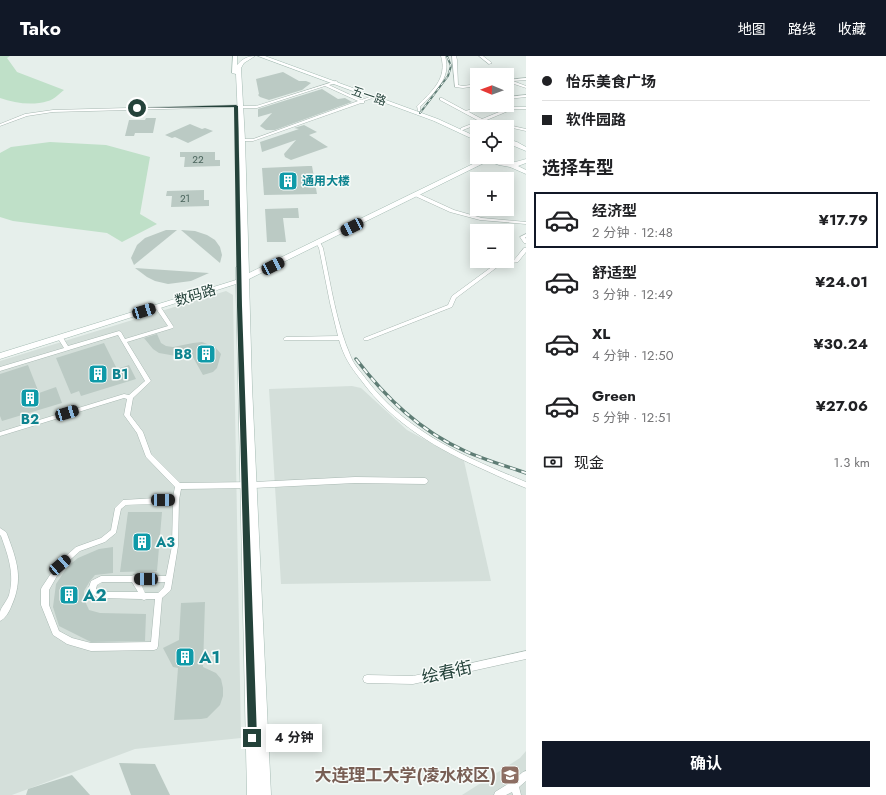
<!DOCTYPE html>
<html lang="zh">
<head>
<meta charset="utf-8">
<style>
  :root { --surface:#fff; --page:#f6f6f6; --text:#202124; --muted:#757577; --line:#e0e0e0; --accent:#111827 }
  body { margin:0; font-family:Jost,"Noto Sans SC",sans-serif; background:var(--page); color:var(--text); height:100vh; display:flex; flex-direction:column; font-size:15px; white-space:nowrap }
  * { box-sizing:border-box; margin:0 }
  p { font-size:13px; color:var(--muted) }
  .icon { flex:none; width:22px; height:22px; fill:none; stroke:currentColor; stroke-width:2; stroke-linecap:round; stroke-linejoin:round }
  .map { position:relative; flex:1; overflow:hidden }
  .drawer { display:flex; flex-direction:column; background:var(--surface); width:360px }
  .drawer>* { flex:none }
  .hud { display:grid; align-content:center; height:88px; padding:0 16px; background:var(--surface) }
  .needle { width:26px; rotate:271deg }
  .tools { position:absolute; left:470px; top:12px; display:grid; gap:8px }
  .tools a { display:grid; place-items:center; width:44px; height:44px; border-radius:0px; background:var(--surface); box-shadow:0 2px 10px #0003; font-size:20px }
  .end { position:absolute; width:18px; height:18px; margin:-9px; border:5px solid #24423a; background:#fff; box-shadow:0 0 0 2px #fff }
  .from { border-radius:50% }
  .bubble { position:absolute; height:28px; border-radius:0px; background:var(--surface); box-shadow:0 2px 10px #0003; font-size:13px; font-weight:700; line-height:28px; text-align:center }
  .car { position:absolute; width:12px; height:24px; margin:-12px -6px; border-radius:5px; box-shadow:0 0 3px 1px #0007; background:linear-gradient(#222 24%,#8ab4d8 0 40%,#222 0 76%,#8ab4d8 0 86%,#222 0) }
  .hud b { display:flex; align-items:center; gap:14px; height:38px; font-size:15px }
  .hud b+b { border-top:1px solid var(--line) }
  .hud i { width:10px; height:10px; background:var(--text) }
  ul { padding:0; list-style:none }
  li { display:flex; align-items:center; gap:12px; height:56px; margin:0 8px 6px; padding:0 8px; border:2px solid transparent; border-radius:0px }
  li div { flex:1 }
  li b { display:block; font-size:15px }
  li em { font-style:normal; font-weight:700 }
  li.current { border-color:var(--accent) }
  li>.icon { width:36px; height:36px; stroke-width:1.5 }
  h2 { padding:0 16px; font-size:18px; line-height:48px }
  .pay { display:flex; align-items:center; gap:10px; height:44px; padding:0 16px; font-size:15px }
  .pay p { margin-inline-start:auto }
  .primary-button { display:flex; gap:8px; margin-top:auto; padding:8px 16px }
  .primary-button a { flex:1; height:46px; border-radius:0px; background:var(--accent); color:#fff; font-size:16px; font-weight:700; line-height:46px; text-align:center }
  header { display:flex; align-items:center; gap:24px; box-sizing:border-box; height:56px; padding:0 20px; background:var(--accent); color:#fff }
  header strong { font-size:19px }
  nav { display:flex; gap:22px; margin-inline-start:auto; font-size:14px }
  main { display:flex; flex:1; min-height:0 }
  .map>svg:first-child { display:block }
  .built { fill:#d4dfda }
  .green { fill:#bfe0c8 }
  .building { fill:#bbcac4 }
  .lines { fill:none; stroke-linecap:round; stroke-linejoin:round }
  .street-casing { stroke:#a8b8b2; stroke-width:1 }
  .secondary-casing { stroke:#a4bbb3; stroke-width:1 }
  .street { fill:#fff; fill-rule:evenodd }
  .secondary { fill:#fff; fill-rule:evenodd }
  .rail-far1-casing { stroke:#5f7d75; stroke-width:2 }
  .rail-casing { stroke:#5f7d75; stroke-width:3.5 }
  .rail-far1 { stroke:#f7fbf9; stroke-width:1; stroke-dasharray:3.5; stroke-linecap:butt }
  .rail { stroke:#f7fbf9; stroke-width:2; stroke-dasharray:6; stroke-linecap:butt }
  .route { fill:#24423a }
  .labels { text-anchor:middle; stroke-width:3; stroke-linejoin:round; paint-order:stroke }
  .far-number-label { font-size:10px; fill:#4a645c }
  .far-street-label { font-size:12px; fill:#24423a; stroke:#f7fbf9 }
  .far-culture-label { font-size:12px; font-weight:bold; fill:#0d838f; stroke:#f7fbf9; text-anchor:start }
  .street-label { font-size:14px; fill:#24423a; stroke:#f7fbf9 }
  .culture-label { font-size:14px; font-weight:bold; fill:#0d838f; stroke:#f7fbf9; text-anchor:start }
  .near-culture-label { font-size:17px; font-weight:bold; fill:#0d838f; stroke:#f7fbf9; text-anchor:start }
  .near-street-label { font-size:17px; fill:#24423a; stroke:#f7fbf9 }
  .near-education-label { font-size:17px; font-weight:bold; fill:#785e54; stroke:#f7fbf9; text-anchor:end }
</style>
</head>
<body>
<header>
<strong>Tako</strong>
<nav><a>地图</a><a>路线</a><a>收藏</a></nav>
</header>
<main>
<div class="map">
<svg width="526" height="739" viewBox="0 0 526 739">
  <rect width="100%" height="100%" fill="#e6efeb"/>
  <g class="built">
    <path d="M226,235L233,239V241L241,682L135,693L12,739H0V305Z"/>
    <path d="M352,330L361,332L407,374L464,405L491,525L281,528L269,333Z"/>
    <path d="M526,695V739H462L520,702Z"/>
  </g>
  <g class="green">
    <path d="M0,0H10L7,2L17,16L64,34C59,38 53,44 48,45C32,50 15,47 0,42Z"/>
    <path d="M50,86L106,89L150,101L140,158L157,168L122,186L107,177L13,165L0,161V97L11,91Z"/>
  </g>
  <g class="building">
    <path d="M283,16L299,25H306L311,27L302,34L269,44L260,41L258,39L259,38L256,23Z"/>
    <path d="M322,33L338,43L345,42L352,46L275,74H266L260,70L272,57L258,61V53Z"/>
    <path d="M146,62H156L153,77H135L134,80H125L129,64H145Z"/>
    <path d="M190,68L202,73L205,72L213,75L188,87L175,81L172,82L165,79Z"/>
    <path d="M304,69L317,76L309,79L328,91L291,104L285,101L284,98L296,84L262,96L260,86L299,73L294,72Z"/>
    <path d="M180,96H215V104H220V110L184,111L185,101H180Z"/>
    <path d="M308,110H312L317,138L264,139L262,112Z"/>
    <path d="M204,134V144H209V150L171,151L172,140H166L167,135Z"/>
    <path d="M298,152L299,162H283L286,186H267L265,153Z"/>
    <path d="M166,174H177L134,209L131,202L137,189L145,182Z"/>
    <path d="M181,174L195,175L207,179L215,184L220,191L222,199L220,207Z"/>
    <path d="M135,212L209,217L191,225L168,228L155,225L147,221Z"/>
    <path d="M157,278L161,287L166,290L173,291L193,287L202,286L215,291L221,298L217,312L213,316L203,319L190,296L176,300L159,297L153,293L144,282Z"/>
    <path d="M104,287L117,313L129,309L136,323L81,340L79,335L71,338L56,302Z"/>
    <path d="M28,309L39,337L56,331L62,347L2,365L0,360V318Z"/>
    <path d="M128,456H162L157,515L120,516Z"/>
    <path d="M113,491V517L95,519L90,525L84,535V543L89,554L100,557L146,558L145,585L91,586L59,570L53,551L56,528L68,510L78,502L99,493Z"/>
    <path d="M205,546L203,611L216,617L221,623L223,632V640L220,649L207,662L201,663L174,664L178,612L173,611L163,592L179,584L181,547Z"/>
    <path d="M119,707L155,708L170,739H131Z"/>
    <path d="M72,719L90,739H26L28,733Z"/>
  </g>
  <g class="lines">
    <defs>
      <g id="street">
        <path d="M441,0H445C452,23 434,36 420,51V55H418L417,50C431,36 448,23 441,0Z"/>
        <path d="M452,0H456L457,4L458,29L463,30L477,28V30L463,32L455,31Z"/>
        <path d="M479,0H483L492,7L489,8Z"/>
        <path d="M526,22V24L513,25L526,30V32L511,27V26H507V24Z"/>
        <path d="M336,25L338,26L337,27L329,29L361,44L376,39L378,40L364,45V47H361L253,85H242L240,84L242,83H253L358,45L325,30L257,52H240L238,51L53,56L27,60L0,70V68L25,58L53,54L240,49L242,50H256Z"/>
        <path d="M526,39V41L507,43V41Z"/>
        <path d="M440,42H442L466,55L482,49H487L469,56L482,63L511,51H526V53H513L477,68H504L526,73V75L504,70H473L463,74H461V72L479,65L440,44Z"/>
        <path d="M415,138H419L454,154L482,162L526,166V168L480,164L450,156L415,140Z"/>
        <path d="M526,178V181H525L526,183V187H524L520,181Z"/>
        <path d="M316,186H320L323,192C331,229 336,267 351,301C354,309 361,316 366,323C406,376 467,402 526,426V432C513,427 500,421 487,415C437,393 393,368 361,324C350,310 344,301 339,284H284L283,283L286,281L338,280L330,247L319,192L316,187Z"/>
        <path d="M524,192H526V196L518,206L500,209L456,242L452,251L368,284H364L363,283L364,282L448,249L452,240L497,207L514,204Z"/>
        <path d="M158,249L160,250L173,270L174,271L173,272L127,286L151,325L133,342L130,359L143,376L151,398L180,427L253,426L355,421L425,422L427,423L428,425L427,427L425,428L355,427L253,432L181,433L179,444L178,490L171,533L170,535L162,542L158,590L157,593L154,594L91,595L67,588L53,579L41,549V533L42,531L58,507L76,491L101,482L111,474L115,452L123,444L173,441L175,431L146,401L137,377L124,359L127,343L124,342L0,380V376L124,338L129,339L145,325L118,279L0,315V311L64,292L57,281L60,279L62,280L68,290L119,275L121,276L125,283L168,270L155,251ZM173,447L172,490L166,520H137L134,519L131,520H101L91,525L88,534L89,536L99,542L141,543L144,544L147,543H155L151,586L91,587L72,582L59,575L49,549V534L62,511L80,495L105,486L116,477L121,453L126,449ZM102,526H132L138,536H100L96,533L97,529ZM140,526H165L164,531L158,537H145Z"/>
        <path d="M0,472L6,476L7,478C17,505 24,523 11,551C9,556 5,563 0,565C0,563 0,558 0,556C1,551 7,545 9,539C15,519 8,499 1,480L0,479Z"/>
        <path d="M526,595V603L413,628L367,627L364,626L363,623L364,620L367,619L413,620Z"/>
        <path d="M526,715V725L519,731L521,739H513L512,736L506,739H494L495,736L511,726L523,716Z"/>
      </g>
      <g id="secondary">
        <path d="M233,0H237V9C242,3 248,0 255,0L244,7L241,12L245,84L249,217L483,103L481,101C488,101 491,103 497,105C507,109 516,106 526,103V107L518,110L526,114V118L510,111L499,109L488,105L249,223L252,330L271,739H247L236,228L0,303V297L236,224V211H241L239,84L236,18L232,17Z"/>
        <path d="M258,0H265L438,63L477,81V85L434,65Z"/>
        <path d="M507,83L517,86L526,91V95L507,87Z"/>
      </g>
    </defs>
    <use href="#street" class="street-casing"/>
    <use href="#secondary" class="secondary-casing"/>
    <use href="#street" class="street"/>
    <use href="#secondary" class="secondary"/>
    <defs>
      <path id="rail-far1" d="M420,57L448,20L451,10L447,0"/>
      <path id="rail" d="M356,303C386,342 420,375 465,395C485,404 506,410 526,417"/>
    </defs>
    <use href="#rail-far1" class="rail-far1-casing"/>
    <use href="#rail" class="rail-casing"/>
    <use href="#rail-far1" class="rail-far1"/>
    <use href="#rail" class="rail"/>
  </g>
  <path class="route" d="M236,49L238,50L242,250L257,682L255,685L252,687L249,685L248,682L237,250L234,51L135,52Z"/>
  <defs>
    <symbol id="building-square" viewBox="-11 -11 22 22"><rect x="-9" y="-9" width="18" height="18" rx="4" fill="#0f9aa8" stroke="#f7fbf9"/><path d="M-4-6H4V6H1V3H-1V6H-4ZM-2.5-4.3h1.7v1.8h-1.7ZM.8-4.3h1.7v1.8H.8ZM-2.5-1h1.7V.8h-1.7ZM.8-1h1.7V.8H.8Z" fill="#fff"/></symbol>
    <symbol id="university-square" viewBox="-11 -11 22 22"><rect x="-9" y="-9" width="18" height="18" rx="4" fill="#8d6e63" stroke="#f7fbf9"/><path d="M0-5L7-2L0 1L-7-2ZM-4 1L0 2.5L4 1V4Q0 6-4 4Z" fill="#fff"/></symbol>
  </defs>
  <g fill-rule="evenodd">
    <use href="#building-square" x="277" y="114" width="22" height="22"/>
    <use href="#building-square" x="195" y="287" width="22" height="22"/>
    <use href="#building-square" x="87" y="307" width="22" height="22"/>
    <use href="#building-square" x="19" y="331" width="22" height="22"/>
    <use href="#building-square" x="131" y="475" width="22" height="22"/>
    <use href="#building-square" x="58" y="528" width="22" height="22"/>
    <use href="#building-square" x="174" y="590" width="22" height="22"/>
    <use href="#university-square" x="499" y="708" width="22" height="22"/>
  </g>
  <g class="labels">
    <g class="far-number-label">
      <text x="198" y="107">22</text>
      <text x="185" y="146">21</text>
    </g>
    <g class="far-street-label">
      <text transform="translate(369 40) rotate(19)" y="4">五一路</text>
    </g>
    <g class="far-culture-label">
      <text x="302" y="129">通用大楼</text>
    </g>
    <g class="street-label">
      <text transform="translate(195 239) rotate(-17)" y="5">数码路</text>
    </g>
    <g class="culture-label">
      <text x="192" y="303" text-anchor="end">B8</text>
      <text x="112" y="323">B1</text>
      <text x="30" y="368" text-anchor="middle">B2</text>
      <text x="156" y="491">A3</text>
    </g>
    <g class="near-culture-label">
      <text x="83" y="545">A2</text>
      <text x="199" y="607">A1</text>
    </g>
    <g class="near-street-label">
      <text transform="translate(447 616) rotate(-12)" y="6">绘春街</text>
    </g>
    <g class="near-education-label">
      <text x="496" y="725">大连理工大学(凌水校区)</text>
    </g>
  </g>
</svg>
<div class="tools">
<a><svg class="needle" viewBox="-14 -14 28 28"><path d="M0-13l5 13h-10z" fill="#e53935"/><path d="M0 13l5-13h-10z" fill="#757577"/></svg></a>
<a><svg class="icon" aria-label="locate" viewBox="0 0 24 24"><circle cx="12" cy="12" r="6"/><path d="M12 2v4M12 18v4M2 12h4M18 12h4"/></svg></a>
<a>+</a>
<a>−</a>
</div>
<i class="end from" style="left:137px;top:52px"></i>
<i class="end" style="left:252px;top:682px"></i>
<div class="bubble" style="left:266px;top:668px;width:56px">4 分钟</div>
<i class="car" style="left:352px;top:171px;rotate:244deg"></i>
<i class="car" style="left:273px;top:210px;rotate:64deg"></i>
<i class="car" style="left:144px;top:255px;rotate:73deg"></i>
<i class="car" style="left:67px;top:357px;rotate:73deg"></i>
<i class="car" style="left:163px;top:444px;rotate:90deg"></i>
<i class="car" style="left:60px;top:509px;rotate:49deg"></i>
<i class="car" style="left:146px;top:523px;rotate:271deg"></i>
</div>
<section class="drawer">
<div class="hud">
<b><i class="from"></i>怡乐美食广场</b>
<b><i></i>软件园路</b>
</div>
<h2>选择车型</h2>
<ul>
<li class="current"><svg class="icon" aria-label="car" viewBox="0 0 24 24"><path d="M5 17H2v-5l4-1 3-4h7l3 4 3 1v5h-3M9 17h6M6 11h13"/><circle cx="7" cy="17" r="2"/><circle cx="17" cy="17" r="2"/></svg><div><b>经济型</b><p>2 分钟 · 12:48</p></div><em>¥17.79</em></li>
<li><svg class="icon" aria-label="car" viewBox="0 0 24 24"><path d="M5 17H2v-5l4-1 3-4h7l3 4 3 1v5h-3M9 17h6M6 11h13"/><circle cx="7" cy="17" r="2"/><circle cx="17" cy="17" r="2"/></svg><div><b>舒适型</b><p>3 分钟 · 12:49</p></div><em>¥24.01</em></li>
<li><svg class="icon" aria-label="car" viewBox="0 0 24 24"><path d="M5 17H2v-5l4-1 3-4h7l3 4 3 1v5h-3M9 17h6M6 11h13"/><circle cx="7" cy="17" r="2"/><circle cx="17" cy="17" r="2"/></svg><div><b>XL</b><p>4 分钟 · 12:50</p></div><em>¥30.24</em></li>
<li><svg class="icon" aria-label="car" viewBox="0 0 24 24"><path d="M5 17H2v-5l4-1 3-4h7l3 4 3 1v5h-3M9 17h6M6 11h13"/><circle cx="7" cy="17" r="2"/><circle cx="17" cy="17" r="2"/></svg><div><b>Green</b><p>5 分钟 · 12:51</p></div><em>¥27.06</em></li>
</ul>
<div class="pay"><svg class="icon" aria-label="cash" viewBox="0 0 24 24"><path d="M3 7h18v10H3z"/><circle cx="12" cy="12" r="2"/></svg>现金<p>1.3 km</p></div>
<div class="primary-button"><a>确认</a></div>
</section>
</main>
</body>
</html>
